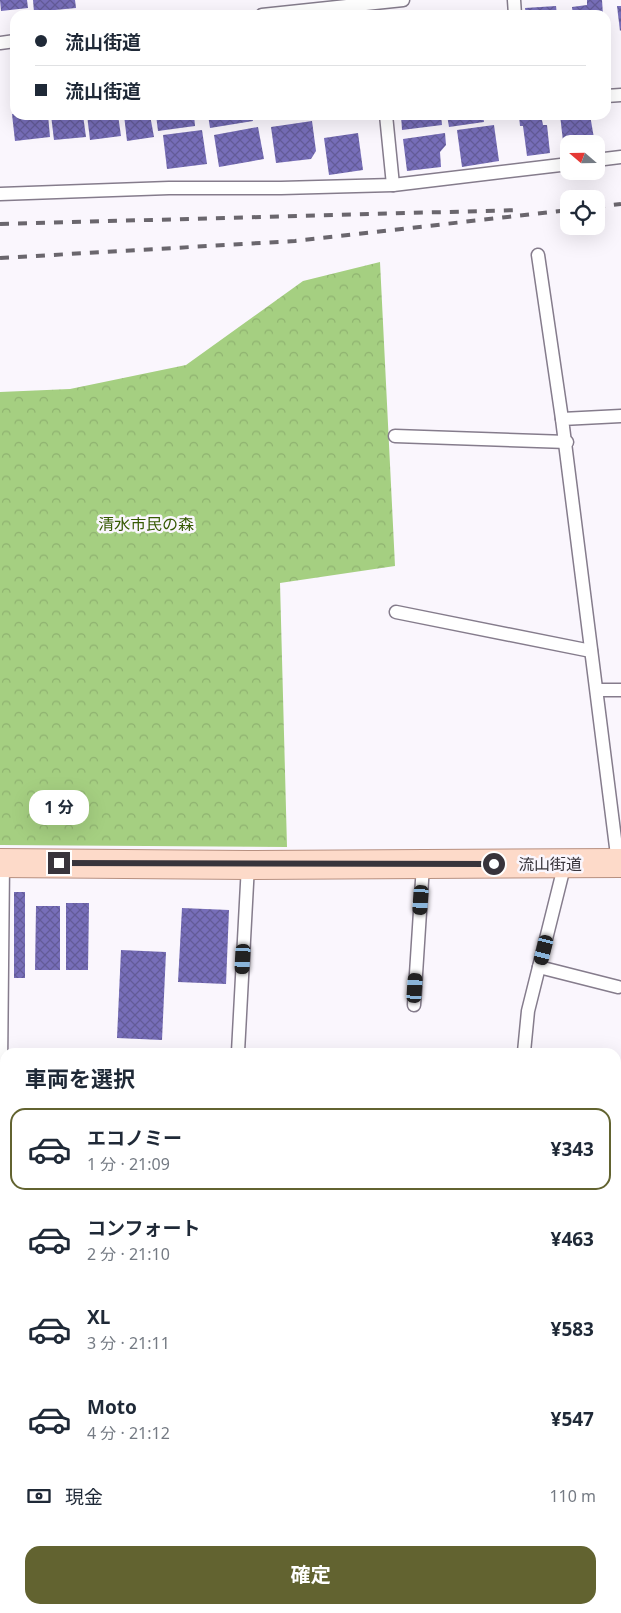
<!DOCTYPE html>
<html lang="ja">
<head>
<meta charset="utf-8">
<style>
  :root { --surface:#fff; --page:#f2f2f3; --text:#1f2937; --muted:#747a83; --line:#e0e1e3; --accent:#626330 }
  body { margin:0; font-family:"Noto Sans","Noto Sans JP",sans-serif; background:var(--page); color:var(--text); height:100vh; display:flex; flex-direction:column; font-size:19px; white-space:nowrap }
  * { box-sizing:border-box; margin:0 }
  p { font-size:16px; color:var(--muted) }
  .icon { flex:none; width:28px; height:28px; fill:none; stroke:currentColor; stroke-width:2; stroke-linecap:round; stroke-linejoin:round }
  .map { position:relative; flex:1; overflow:hidden }
  .drawer { position:absolute; left:0px; top:1048px; width:621px; height:566px; display:flex; flex-direction:column; background:var(--surface); border-radius:15px 15px 0 0; box-shadow:0 5px 20px #0002 }
  .drawer>* { flex:none }
  .top-card { position:absolute; left:10px; top:10px; width:601px; height:110px; border-radius:15px; box-shadow:0 5px 20px #0002; display:grid; align-content:center; height:110px; padding:0 25px; background:var(--surface) }
  .needle { width:32px; rotate:290deg }
  .tools { position:absolute; left:560px; top:135px; display:grid; gap:10px }
  .tools a { display:grid; place-items:center; width:45px; height:45px; border-radius:10px; background:var(--surface); box-shadow:0 5px 20px #0002; font-size:25px }
  .end { position:absolute; width:22px; height:22px; margin:-11px; border:6px solid #38343b; background:#fff; box-shadow:0 0 0 2px #fff }
  .from { border-radius:50% }
  .bubble { position:absolute; height:35px; border-radius:15px; background:var(--surface); box-shadow:0 5px 20px #0002; font-size:16px; font-weight:700; line-height:35px; text-align:center }
  .car { position:absolute; width:15px; height:30px; margin:-15px -8px; border-radius:6px; box-shadow:0 0 4px 1px #0007; background:linear-gradient(#222 24%,#8ab4d8 0 40%,#222 0 76%,#8ab4d8 0 86%,#222 0) }
  .top-card b { display:flex; align-items:center; gap:18px; height:48px; font-size:19px }
  .top-card b+b { border-top:1px solid var(--line) }
  .top-card i { width:12px; height:12px; background:var(--text) }
  ul { padding:0; list-style:none }
  li { display:flex; align-items:center; gap:15px; height:82px; margin:0 10px 8px; padding:0 15px; border:2px solid transparent; border-radius:15px }
  li div { flex:1 }
  li b { display:block; font-size:19px }
  li em { font-style:normal; font-weight:700 }
  li.current { border-color:var(--accent) }
  li>.icon { width:45px; height:45px; stroke-width:1.5 }
  h2 { padding:0 25px; font-size:22px; line-height:60px }
  .pay { display:flex; align-items:center; gap:12px; height:55px; padding:0 25px; font-size:19px }
  .pay p { margin-inline-start:auto }
  .button { display:flex; gap:10px; margin-top:auto; padding:10px 25px }
  .button a { flex:1; height:58px; border-radius:15px; background:var(--accent); color:#fff; font-size:20px; font-weight:700; line-height:58px; text-align:center }
  .map>svg:first-child { display:block }
  .forest { fill:url(#forest-crowns) }
  .building { fill:url(#building-cross-hatch) }
  .lines { fill:none; stroke-linecap:round; stroke-linejoin:round }
  .service-casing { stroke:#857c8c; stroke-width:15 }
  .minor-casing { stroke:#857c8c; stroke-width:28 }
  .primary-casing { stroke:#b79080; stroke-width:30 }
  .service { stroke:#fff; stroke-width:12 }
  .minor { stroke:#fff; stroke-width:25 }
  .primary { stroke:#fddac9; stroke-width:28 }
  .rail { stroke:#6a666d; stroke-width:4; stroke-dasharray:9 9; stroke-linecap:butt }
  .route { stroke:#38343b; stroke-width:6 }
  .labels { text-anchor:middle; stroke-width:5; stroke-linejoin:round; paint-order:stroke }
  .park-label { font-size:16px; fill:#365a03; stroke:#faf6fd }
  .street-label { font-size:16px; fill:#38343b; stroke:#faf6fd }
</style>
</head>
<body>
<div class="map">
<svg width="621" height="1613" viewBox="0 0 621 1613">
  <defs>
    <pattern id="forest-crowns" width="20" height="18" patternUnits="userSpaceOnUse" patternTransform="scale(1.25)"><rect width="20" height="18" fill="#a5cf81"/><path d="M2 6a3 3 0 1 1 6 0M12 15a3 3 0 1 1 6 0" fill="none" stroke="#8fb270"/></pattern>
    <pattern id="building-cross-hatch" width="8" height="8" patternUnits="userSpaceOnUse" patternTransform="scale(1.25)"><rect width="8" height="8" fill="#776eb9"/><path d="M0 0l8 8M0 8l8-8" fill="none" stroke="#635b98"/></pattern>
  </defs>
  <rect width="100%" height="100%" fill="#faf6fd"/>
  <path class="forest" d="M380,262L395,566L280,583L287,847L0,845V392L70,389L186,365L303,281Z"/>
  <g class="building">
    <path d="M0,0H27L28,8L1,11Z"/>
    <path d="M33,0H75L76,8L34,12Z"/>
    <path d="M587,0H602L603,15H573L572,7L587,5Z"/>
    <path d="M556,6L557,15H526L525,8Z"/>
    <path d="M617,6H621V30L620,31Z"/>
    <path d="M12,114L48,115L50,137L15,141Z"/>
    <path d="M51,115H83L86,137L54,140Z"/>
    <path d="M87,115H118L121,136L90,140Z"/>
    <path d="M124,115H150L154,137L127,141Z"/>
    <path d="M156,115H194L195,126L158,131Z"/>
    <path d="M208,115H252L253,121L210,128Z"/>
    <path d="M263,115H296V116L264,120Z"/>
    <path d="M401,115H441L442,125L402,130Z"/>
    <path d="M447,115H483L484,122L449,127Z"/>
    <path d="M541,115L543,125H547L550,153L527,156L523,126H520L519,116Z"/>
    <path d="M560,115H590L595,144H569V150H564Z"/>
    <path d="M312,121L316,151L311,159L276,163L271,127Z"/>
    <path d="M494,125L499,161L462,167L457,130Z"/>
    <path d="M258,127L264,159L219,167L214,135Z"/>
    <path d="M202,130L207,164L167,169L163,135Z"/>
    <path d="M358,133L363,170L329,175L324,138Z"/>
    <path d="M445,133L446,145L440,152L441,167L407,171L403,139Z"/>
    <rect x="14" y="892" width="11" height="86"/>
    <path d="M66,903H89L88,970H66Z"/>
    <path d="M36,906H60V970H35Z"/>
    <path d="M182,908L229,910L226,984L178,982Z"/>
    <path d="M121,950L166,952L162,1040L117,1038Z"/>
  </g>
  <g class="lines">
    <defs>
      <g id="service">
        <path d="M514,0L515,15"/>
        <path d="M262,15L403,0"/>
        <path d="M0,43L15,41"/>
        <path d="M606,96L621,95"/>
        <path d="M386,115L393,185"/>
        <path d="M596,160L621,157"/>
        <path d="M0,194L169,188H281L393,185L569,164"/>
        <path d="M538,255L562,419"/>
        <path d="M395,436L567,442"/>
        <path d="M396,612L591,651"/>
        <path d="M597,690H621"/>
        <path d="M618,863L562,419L621,416"/>
        <path d="M539,967L618,987"/>
        <path d="M414,1005L423,865"/>
        <path d="M238,1052L248,865"/>
        <path d="M524,1052L528,1011L565,863"/>
        <path d="M0,1170L3,863"/>
        <path d="M616,1399H621"/>
        <path d="M616,1575L621,1555"/>
        <path d="M431,1613L432,1609"/>
        <path d="M607,1613L608,1609"/>
      </g>
      <g id="minor">
        <path d="M0,1536L5,1538"/>
        <path d="M182,1609L194,1613"/>
      </g>
      <path id="primary" d="M0,863L248,865L621,863"/>
    </defs>
    <use href="#service" class="service-casing"/>
    <use href="#minor" class="minor-casing"/>
    <use href="#primary" class="primary-casing"/>
    <use href="#service" class="service"/>
    <use href="#minor" class="minor"/>
    <use href="#primary" class="primary"/>
    <g class="rail">
      <path d="M596,207L621,204"/>
      <path d="M0,224L520,210"/>
      <path d="M0,258L295,241L569,210"/>
    </g>
  </g>
  <g class="lines">
    <path class="route" d="M59,863L494,864"/>
  </g>
  <g class="labels">
    <g class="park-label">
      <text x="146" y="530">清水市民の森</text>
    </g>
    <g class="street-label">
      <text x="550" y="870">流山街道</text>
    </g>
  </g>
</svg>
<div class="tools">
<a><svg class="needle" viewBox="-14 -14 28 28"><path d="M0-13l5 13h-10z" fill="#e53935"/><path d="M0 13l5-13h-10z" fill="#747a83"/></svg></a>
<a><svg class="icon" aria-label="locate" viewBox="0 0 24 24"><circle cx="12" cy="12" r="6"/><path d="M12 2v4M12 18v4M2 12h4M18 12h4"/></svg></a>
</div>
<i class="end from" style="left:494px;top:864px"></i>
<i class="end" style="left:59px;top:863px"></i>
<div class="bubble" style="left:29px;top:790px;width:60px">1 分</div>
<i class="car" style="left:421px;top:900px;rotate:184deg"></i>
<i class="car" style="left:544px;top:950px;rotate:194deg"></i>
<i class="car" style="left:243px;top:959px;rotate:183deg"></i>
<i class="car" style="left:415px;top:988px;rotate:4deg"></i>
<div class="top-card">
<b><i class="from"></i>流山街道</b>
<b><i></i>流山街道</b>
</div>
<section class="drawer">
<h2>車両を選択</h2>
<ul>
<li class="current"><svg class="icon" aria-label="car" viewBox="0 0 24 24"><path d="M5 17H2v-5l4-1 3-4h7l3 4 3 1v5h-3M9 17h6M6 11h13"/><circle cx="7" cy="17" r="2"/><circle cx="17" cy="17" r="2"/></svg><div><b>エコノミー</b><p>1 分 · 21:09</p></div><em>¥343</em></li>
<li><svg class="icon" aria-label="car" viewBox="0 0 24 24"><path d="M5 17H2v-5l4-1 3-4h7l3 4 3 1v5h-3M9 17h6M6 11h13"/><circle cx="7" cy="17" r="2"/><circle cx="17" cy="17" r="2"/></svg><div><b>コンフォート</b><p>2 分 · 21:10</p></div><em>¥463</em></li>
<li><svg class="icon" aria-label="car" viewBox="0 0 24 24"><path d="M5 17H2v-5l4-1 3-4h7l3 4 3 1v5h-3M9 17h6M6 11h13"/><circle cx="7" cy="17" r="2"/><circle cx="17" cy="17" r="2"/></svg><div><b>XL</b><p>3 分 · 21:11</p></div><em>¥583</em></li>
<li><svg class="icon" aria-label="car" viewBox="0 0 24 24"><path d="M5 17H2v-5l4-1 3-4h7l3 4 3 1v5h-3M9 17h6M6 11h13"/><circle cx="7" cy="17" r="2"/><circle cx="17" cy="17" r="2"/></svg><div><b>Moto</b><p>4 分 · 21:12</p></div><em>¥547</em></li>
</ul>
<div class="pay"><svg class="icon" aria-label="cash" viewBox="0 0 24 24"><path d="M3 7h18v10H3z"/><circle cx="12" cy="12" r="2"/></svg>現金<p>110 m</p></div>
<div class="button"><a>確定</a></div>
</section>
</div>
</body>
</html>
